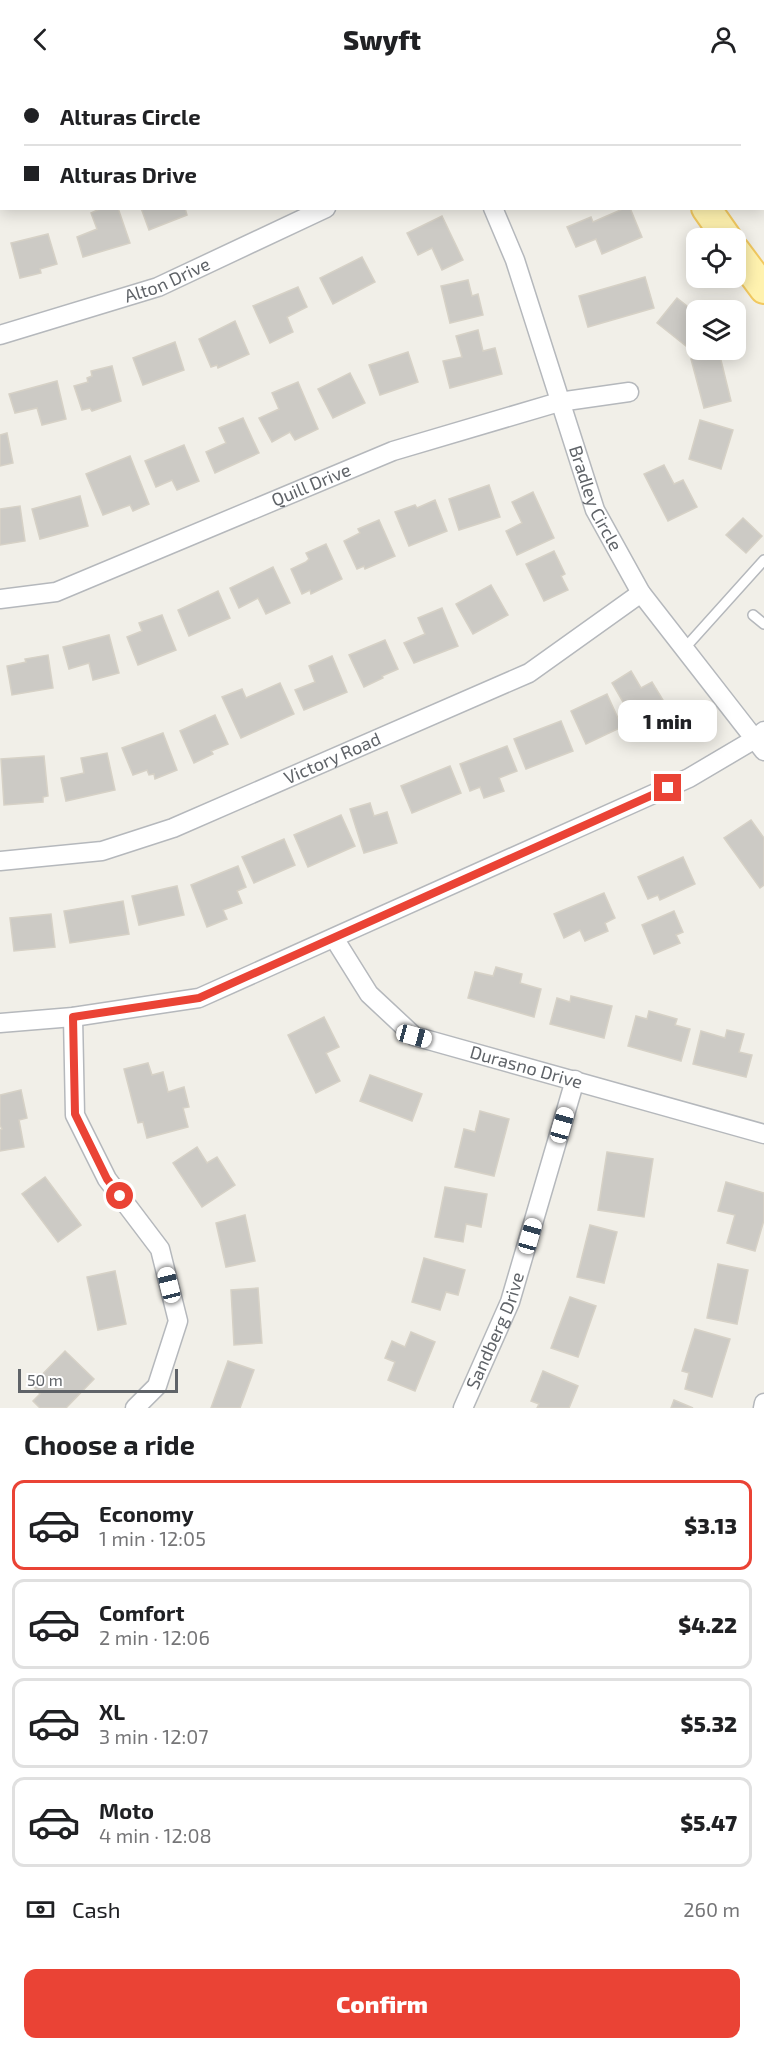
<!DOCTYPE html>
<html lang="en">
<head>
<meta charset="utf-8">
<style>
  :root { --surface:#fff; --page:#f2f2f2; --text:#202124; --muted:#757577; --line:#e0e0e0; --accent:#ea4335 }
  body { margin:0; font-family:"Exo 2",sans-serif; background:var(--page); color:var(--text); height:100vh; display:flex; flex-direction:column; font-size:22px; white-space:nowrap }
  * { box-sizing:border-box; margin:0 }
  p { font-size:20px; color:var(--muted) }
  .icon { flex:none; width:33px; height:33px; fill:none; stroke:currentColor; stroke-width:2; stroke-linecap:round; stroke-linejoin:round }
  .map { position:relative; height:1330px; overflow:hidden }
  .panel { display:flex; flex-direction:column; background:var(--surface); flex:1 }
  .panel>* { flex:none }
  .hud { position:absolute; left:0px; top:0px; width:765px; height:132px; box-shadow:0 3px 15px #0003; display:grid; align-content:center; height:132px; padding:0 24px; background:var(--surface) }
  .fabs { position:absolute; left:686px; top:150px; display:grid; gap:12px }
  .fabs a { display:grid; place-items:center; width:60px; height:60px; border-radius:12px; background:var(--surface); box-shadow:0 3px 15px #0003; font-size:30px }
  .scale { position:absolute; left:18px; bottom:15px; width:160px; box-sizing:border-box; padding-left:6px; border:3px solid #5f6368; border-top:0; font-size:16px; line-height:21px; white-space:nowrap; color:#5f6368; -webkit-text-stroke:4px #fff; paint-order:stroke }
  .end { position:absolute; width:27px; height:27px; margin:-14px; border:8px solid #ea4335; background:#fff; box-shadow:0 0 0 3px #fff }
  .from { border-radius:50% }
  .bubble { position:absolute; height:42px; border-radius:12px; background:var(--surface); box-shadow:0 3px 15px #0003; font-size:20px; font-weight:800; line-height:42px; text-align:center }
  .car { position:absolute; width:18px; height:36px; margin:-18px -9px; border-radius:8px; box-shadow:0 0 4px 2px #0007; background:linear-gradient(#fff 24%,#345 0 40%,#fff 0 76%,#345 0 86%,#fff 0) }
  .hud b { display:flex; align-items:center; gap:21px; height:57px; font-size:22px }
  .hud b+b { border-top:2px solid var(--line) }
  .hud i { width:15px; height:15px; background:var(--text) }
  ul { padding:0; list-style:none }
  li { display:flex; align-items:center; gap:18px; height:90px; margin:0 12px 9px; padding:0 12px; border:3px solid var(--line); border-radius:12px }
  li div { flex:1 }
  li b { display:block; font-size:22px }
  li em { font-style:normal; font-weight:800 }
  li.active { border-color:var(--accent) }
  li>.icon { width:54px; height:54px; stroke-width:1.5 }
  h2 { padding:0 24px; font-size:27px; line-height:72px }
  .pay { display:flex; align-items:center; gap:15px; height:66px; padding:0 24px; font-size:22px }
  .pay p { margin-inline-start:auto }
  .primary-button { display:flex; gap:12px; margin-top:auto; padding:12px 24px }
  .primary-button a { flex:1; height:69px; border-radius:12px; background:var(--accent); color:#fff; font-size:24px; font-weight:800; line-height:69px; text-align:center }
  header { display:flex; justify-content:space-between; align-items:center; height:78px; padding:0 24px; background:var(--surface); font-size:27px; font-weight:800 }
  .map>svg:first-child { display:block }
  .building { fill:#cccac5; stroke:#d6d1c6; stroke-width:1.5 }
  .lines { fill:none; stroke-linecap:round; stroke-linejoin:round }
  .lane-casing { stroke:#b5b8bc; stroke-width:12 }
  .street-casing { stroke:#b5b8bc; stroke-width:21 }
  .primary-casing { stroke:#f2c960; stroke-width:32 }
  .lane { stroke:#fff; stroke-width:9 }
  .street { stroke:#fff; stroke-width:18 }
  .primary { stroke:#fff2af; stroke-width:28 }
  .route { stroke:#ea4335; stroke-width:8 }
  .labels { text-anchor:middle; stroke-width:4.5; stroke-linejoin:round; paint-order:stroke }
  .street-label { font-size:18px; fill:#5f6368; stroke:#fff }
</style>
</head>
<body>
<header><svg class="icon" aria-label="back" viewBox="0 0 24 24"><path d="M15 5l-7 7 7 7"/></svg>Swyft<svg class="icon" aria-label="person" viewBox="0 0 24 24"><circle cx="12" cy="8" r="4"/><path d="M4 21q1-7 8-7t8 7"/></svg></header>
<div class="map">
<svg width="764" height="1330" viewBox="0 0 764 1330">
  <rect width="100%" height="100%" fill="#f1efe8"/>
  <g class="building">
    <path d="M174,0H215L212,2H174Z"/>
    <path d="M494,0H525L526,2H495Z"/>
    <path d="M102,130H118L130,165L83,179L77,159L97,151L91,135Z"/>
    <path d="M141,130H185L187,137L149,152Z"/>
    <path d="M625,130H630L642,159L602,176L596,161L576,169L567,149L591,139L593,144Z"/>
    <path d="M442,138L463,182L442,192L432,170L418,177L407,155Z"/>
    <path d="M48,156L57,186L40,191L41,195L20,200L11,165Z"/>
    <path d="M362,179L375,204L333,226L320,200Z"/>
    <path d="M645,199L654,230L588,249L579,218Z"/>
    <path d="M468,202L472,218L478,216L483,237L450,245L441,208Z"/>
    <path d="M298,209L307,229L287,239L293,254L270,265L253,228Z"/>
    <path d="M677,220L692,232L690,235L696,240V266L691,272L657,245Z"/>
    <path d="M235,243L249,276L218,290L217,287L211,289L199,261Z"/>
    <path d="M478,252L483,273L495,270L502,296L450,310L443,283L462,279L456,258Z"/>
    <path d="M175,264L184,292L143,307L133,280Z"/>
    <path d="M408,274L418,304L380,317L369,287Z"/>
    <path d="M719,274L731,323L704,330L691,281Z"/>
    <path d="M112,288L121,323L92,333L90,330L82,332L74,308L88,304L87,300L92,298L91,293Z"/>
    <path d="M350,295L365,325L333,340L318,311Z"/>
    <path d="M57,303L66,341L42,347L37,330L15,335L9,316Z"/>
    <path d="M298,304L318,351L295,362L290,354L272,364L259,340L279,331L272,315Z"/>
    <path d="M243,340L259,375L215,395L206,374L226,365L219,350Z"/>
    <path d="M700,342L733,352L721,391L689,381Z"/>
    <path d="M7,355L13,385L0,388V357Z"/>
    <path d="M184,367L199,403L177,412L172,402L156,409L145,383Z"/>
    <path d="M130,378L149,426L133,433L130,427L103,437L86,396Z"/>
    <path d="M664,387L674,406L683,402L697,429L668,443L644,396Z"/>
    <path d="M489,407L500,439L459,452L449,421Z"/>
    <path d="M533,414L554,460L517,477L506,453L522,445L512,424Z"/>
    <path d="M80,418L88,448L40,461L32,431Z"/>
    <path d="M435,422L447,453L409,468L395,434L415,427L417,430Z"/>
    <path d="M20,428L25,463L0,467V431Z"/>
    <path d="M743,440L762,458L746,475L726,457Z"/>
    <path d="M379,442L395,478L365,491L364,488L357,491L344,463L360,455L358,451Z"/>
    <path d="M326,466L342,501L311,516L310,512L302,516L291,491L306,484L309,481L306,475Z"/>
    <path d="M554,473L565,496L561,498L568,512L544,523L526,486Z"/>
    <path d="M273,489L290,525L266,536L258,520L239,530L230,510Z"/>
    <path d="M491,507L508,537L473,556L456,526Z"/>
    <path d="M218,513L230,540L189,558L178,532Z"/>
    <path d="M442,530L458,568L414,585L404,565L425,556L418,540Z"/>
    <path d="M162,537L176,572L138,587L127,559L142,553L139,545Z"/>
    <path d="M109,557L119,595L93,602L89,585L69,591L63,569Z"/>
    <path d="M385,562L398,591L382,598L383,600L364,609L349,577Z"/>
    <path d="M48,577L53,610L12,617L7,588L26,584L25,581Z"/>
    <path d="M332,578L347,614L304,632L295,612L315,604L309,588Z"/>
    <path d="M631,593L641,610L652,604L669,632L638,650L612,605Z"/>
    <path d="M280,605L294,636L241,660L222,619L242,611L246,620Z"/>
    <path d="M607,616L622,649L586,666L571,633Z"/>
    <path d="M215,637L228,666L211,673L213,676L194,685L180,653Z"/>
    <path d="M561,643L573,673L526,691L514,661Z"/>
    <path d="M163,655L177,692L155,701L154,696L149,697L147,692L133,697L122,670Z"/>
    <path d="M507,668L517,693L499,700L504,713L484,720L480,709L470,713L460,686Z"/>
    <path d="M107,675L115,712L66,723L61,700L84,695L81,680Z"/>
    <path d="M44,678L48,718L43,719V724L4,727L1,681Z"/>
    <path d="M450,688L461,715L412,735L401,708Z"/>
    <path d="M370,725L374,738L387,734L397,765L364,775L350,731Z"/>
    <path d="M341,737L355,768L308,789L294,757Z"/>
    <path d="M751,742L764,760V807L760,810L724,760Z"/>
    <path d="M284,761L295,787L254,805L242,779Z"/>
    <path d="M683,779L695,806L660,822L658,817L648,821L638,799Z"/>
    <path d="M238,788L246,809L237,813L242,825L223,832L227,841L207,849L191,807Z"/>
    <path d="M177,808L184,837L139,847L132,818Z"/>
    <path d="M604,815L615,840L605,845L608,853L585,863L580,852L564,860L554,836Z"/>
    <path d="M123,823L129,856L70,865L64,833Z"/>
    <path d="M674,833L683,854L676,857L680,865L654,876L642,847Z"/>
    <path d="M51,836L55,869L14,873L10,840Z"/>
    <path d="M496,889L522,896L520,905L541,911L534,939L468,920L475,894L493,898Z"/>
    <path d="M571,918L612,928L604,960L550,946L557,920L570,924Z"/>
    <path d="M649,933L677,941L675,947L690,951L681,983L628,968L636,938L647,941Z"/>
    <path d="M324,939L339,969L326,975L340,1003L316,1015L288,957Z"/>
    <path d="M727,952L744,956L739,974L752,977L746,999L693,986L701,953L725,960Z"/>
    <path d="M148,985L152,997L163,994L168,1014L184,1009L189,1029L183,1030L188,1049L147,1060L143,1044L138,1045L124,991Z"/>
    <path d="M370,997L422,1016L412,1043L360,1023Z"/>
    <path d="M21,1012L27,1040L19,1042L24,1069L0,1073V1052L2,1051L0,1047V1017Z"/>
    <path d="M480,1033L509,1041L494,1098L455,1089L464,1051L475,1054Z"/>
    <path d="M197,1069L207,1085L217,1079L235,1107L202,1129L173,1085Z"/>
    <path d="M607,1074L653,1081L644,1139L598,1132Z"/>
    <path d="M45,1099L81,1147L58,1164L22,1116Z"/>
    <path d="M726,1104L764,1115V1142L755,1173L727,1165L735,1137L718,1133Z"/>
    <path d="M445,1109L487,1116L481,1149L466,1146L463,1164L435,1159Z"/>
    <path d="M245,1137L255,1183L226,1189L216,1145Z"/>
    <path d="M590,1147L617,1154L604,1205L577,1199Z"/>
    <path d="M424,1180L465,1192L458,1217L446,1214L440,1232L412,1224Z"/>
    <path d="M718,1186L748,1192L737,1246L707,1240Z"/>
    <path d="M115,1193L126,1246L98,1252L87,1199Z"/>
    <path d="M258,1210L262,1265L234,1267L231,1212Z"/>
    <path d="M570,1219L596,1228L578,1279L551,1270Z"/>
    <path d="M695,1251L730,1261L712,1319L685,1311L689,1295L682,1293Z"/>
    <path d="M411,1254L435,1264L415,1313L388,1302L395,1284L385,1280L392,1263L405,1269Z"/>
    <path d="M65,1273L94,1301L66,1330H40L33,1323L40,1316L32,1307Z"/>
    <path d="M228,1283L254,1292L240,1330H211Z"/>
    <path d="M543,1293L578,1308L569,1330H537L539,1326L531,1323Z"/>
    <path d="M674,1322L693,1330H671Z"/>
  </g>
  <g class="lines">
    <defs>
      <g id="lane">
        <path d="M753,537L764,546"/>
        <path d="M684,571L764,482"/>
      </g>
      <g id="street">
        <path d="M431,0V2"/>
        <path id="s1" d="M493,130L515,182L595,432L641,515L764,673"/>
        <path id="s2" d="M0,257L158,209L326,130"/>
        <path id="s3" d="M0,521L56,514L393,373L559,324L629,314"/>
        <path id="s4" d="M0,783L102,773L173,750L529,595L641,515"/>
        <path id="s5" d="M334,860L369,916L414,958L764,1056"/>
        <path d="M73,939L75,1037L107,1101L160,1171L178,1243L157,1308L135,1330"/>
        <path d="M0,945L73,939L199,920L689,700L755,661L764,653"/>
        <path id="s6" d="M463,1330L510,1224L575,1002"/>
        <path d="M763,1330L764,1325"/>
      </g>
      <g id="primary">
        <path d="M621,0L622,2"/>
        <path d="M684,0L685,2"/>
        <path d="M706,130L727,160"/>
        <path d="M735,172L764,211"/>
      </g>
    </defs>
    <use href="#lane" class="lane-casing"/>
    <use href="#street" class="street-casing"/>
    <use href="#primary" class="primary-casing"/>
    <use href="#lane" class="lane"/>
    <use href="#street" class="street"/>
    <use href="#primary" class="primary"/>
  </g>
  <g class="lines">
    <path class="route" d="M120,1118L107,1101L75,1036L73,939L199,920L668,710"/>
  </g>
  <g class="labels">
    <g class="street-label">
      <text dy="6" stroke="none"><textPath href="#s2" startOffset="176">Alton Drive</textPath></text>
      <text dy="6" stroke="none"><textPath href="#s3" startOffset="333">Quill Drive</textPath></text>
      <text dy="6" stroke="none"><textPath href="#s1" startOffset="308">Bradley Circle</textPath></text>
      <text dy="6" stroke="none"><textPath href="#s4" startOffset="351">Victory Road</textPath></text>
      <text dy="6" stroke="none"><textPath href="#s5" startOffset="244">Durasno Drive</textPath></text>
      <text dy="6" stroke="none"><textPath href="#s6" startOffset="84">Sandberg Drive</textPath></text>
    </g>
  </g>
</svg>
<div class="fabs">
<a><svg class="icon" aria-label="locate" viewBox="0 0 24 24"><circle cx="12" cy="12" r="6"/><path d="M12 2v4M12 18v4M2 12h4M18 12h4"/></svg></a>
<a><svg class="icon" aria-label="layers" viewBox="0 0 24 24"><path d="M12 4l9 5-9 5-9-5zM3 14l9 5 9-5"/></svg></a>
</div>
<div class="scale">50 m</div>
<i class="end from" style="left:120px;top:1118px"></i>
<i class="end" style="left:668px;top:710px"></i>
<div class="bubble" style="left:618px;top:622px;width:99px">1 min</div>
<i class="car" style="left:414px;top:958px;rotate:105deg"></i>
<i class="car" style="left:562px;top:1047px;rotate:16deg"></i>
<i class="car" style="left:530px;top:1158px;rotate:16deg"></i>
<i class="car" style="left:169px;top:1207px;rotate:346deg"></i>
<div class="hud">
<b><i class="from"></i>Alturas Circle</b>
<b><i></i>Alturas Drive</b>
</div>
</div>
<section class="panel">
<h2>Choose a ride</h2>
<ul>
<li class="active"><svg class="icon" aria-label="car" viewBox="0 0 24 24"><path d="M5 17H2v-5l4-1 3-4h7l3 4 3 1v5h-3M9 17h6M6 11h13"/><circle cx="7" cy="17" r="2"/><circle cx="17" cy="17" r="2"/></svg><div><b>Economy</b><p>1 min · 12:05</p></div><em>$3.13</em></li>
<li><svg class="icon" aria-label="car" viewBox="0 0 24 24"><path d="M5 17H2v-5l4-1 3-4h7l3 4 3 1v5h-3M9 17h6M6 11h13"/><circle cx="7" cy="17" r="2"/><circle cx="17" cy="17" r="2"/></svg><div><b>Comfort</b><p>2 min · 12:06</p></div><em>$4.22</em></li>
<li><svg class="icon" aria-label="car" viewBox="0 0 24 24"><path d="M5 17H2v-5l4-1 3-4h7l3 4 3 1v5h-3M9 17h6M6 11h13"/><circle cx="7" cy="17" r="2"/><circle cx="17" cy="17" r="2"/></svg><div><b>XL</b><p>3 min · 12:07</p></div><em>$5.32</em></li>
<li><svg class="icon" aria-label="car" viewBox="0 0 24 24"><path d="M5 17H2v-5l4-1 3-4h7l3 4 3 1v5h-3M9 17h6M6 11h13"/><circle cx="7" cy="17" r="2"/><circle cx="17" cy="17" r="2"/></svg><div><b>Moto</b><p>4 min · 12:08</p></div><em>$5.47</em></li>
</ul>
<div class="pay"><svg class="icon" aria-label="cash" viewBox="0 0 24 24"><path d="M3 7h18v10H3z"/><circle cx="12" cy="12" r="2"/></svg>Cash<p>260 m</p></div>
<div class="primary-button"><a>Confirm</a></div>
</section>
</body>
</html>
